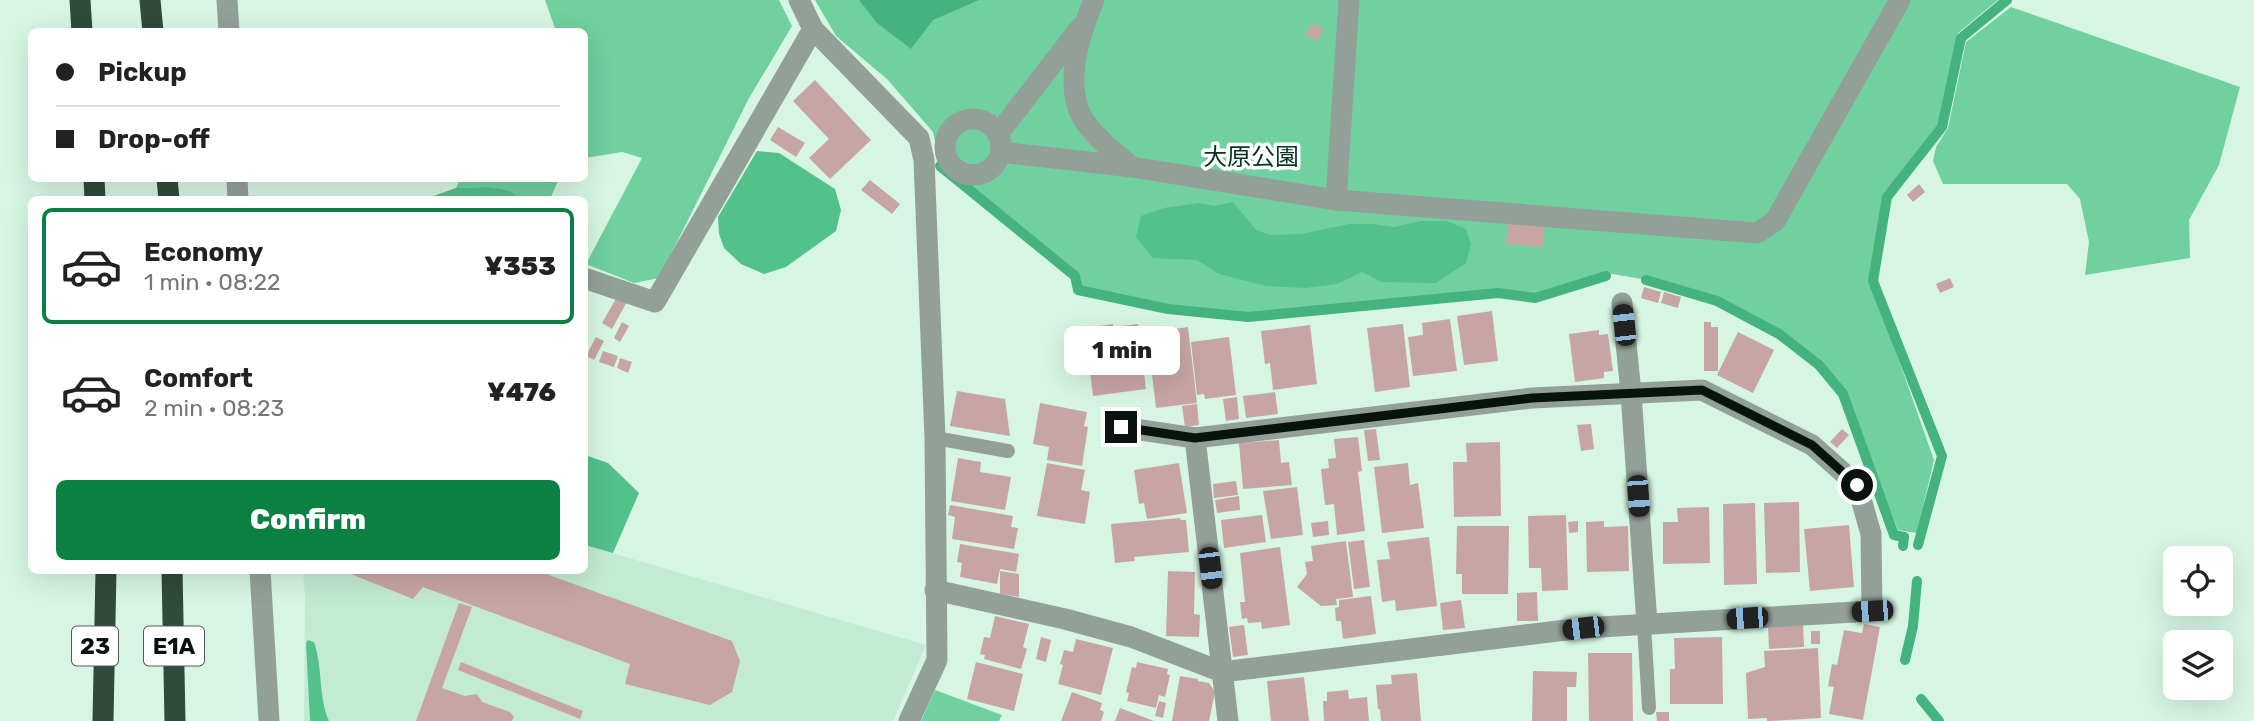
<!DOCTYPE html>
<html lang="en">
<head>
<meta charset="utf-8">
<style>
  :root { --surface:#fff; --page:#f2f2f2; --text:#222; --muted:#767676; --line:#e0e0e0; --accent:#0b8043 }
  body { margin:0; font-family:Rubik,"Noto Sans JP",sans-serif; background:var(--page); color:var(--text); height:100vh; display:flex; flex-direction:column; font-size:26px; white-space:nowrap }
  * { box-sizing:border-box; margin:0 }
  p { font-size:23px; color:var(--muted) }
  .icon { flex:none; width:38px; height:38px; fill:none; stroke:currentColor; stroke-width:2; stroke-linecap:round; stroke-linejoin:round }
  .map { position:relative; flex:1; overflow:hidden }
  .drawer { position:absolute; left:28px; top:196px; width:560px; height:378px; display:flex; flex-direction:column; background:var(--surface); border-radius:10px; box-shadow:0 7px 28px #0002 }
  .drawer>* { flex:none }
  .banner { position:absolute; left:28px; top:28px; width:560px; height:154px; border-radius:10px; box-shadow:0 7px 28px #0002; display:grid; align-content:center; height:154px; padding:0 28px; background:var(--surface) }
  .controls { position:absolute; left:2163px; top:546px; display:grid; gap:14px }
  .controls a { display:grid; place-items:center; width:70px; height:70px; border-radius:10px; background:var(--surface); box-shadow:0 7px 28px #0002; font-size:35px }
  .end { position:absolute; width:32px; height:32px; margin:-16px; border:9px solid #08130d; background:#fff; box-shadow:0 0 0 4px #fff }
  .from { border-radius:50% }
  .bubble { position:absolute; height:49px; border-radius:10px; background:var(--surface); box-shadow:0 7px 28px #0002; font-size:23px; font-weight:800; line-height:49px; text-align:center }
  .car { position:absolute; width:21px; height:42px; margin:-21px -10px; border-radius:9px; box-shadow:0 0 5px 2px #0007; background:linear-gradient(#222 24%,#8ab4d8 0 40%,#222 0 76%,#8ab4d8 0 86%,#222 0) }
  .banner b { display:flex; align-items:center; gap:24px; height:66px; font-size:26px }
  .banner b+b { border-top:2px solid var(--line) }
  .banner i { width:18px; height:18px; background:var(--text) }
  ul { padding:12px 0 0; list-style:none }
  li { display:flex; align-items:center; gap:21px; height:116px; margin:0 14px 10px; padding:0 14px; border:4px solid transparent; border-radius:10px }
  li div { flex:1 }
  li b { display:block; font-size:26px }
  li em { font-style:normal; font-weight:800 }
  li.on { border-color:var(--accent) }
  li>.icon { width:63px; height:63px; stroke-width:1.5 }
  .cta { display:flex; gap:14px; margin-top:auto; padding:14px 28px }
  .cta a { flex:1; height:80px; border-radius:10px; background:var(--accent); color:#fff; font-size:28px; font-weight:800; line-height:80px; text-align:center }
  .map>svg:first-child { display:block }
  .built { fill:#c3ead3 }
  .green { fill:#70d09e }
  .forest { fill:#53c18a }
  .water { fill:#44b37e }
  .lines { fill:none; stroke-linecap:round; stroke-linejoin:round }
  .stream { stroke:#44b37e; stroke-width:10 }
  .building { fill:#c8a5a5 }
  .lane { stroke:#93a098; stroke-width:14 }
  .street { stroke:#93a098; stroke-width:21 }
  .highway { stroke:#304a3b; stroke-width:21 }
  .route { stroke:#08130d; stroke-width:9 }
  .labels { text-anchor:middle; stroke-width:7; stroke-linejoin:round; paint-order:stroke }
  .shield { fill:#fff; stroke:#525a56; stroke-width:2 }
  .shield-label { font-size:23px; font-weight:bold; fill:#08130d }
  .park-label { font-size:24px; fill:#033520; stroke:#fff }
</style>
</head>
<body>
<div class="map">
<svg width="2254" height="721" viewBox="0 0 2254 721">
  <rect width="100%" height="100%" fill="#d6f6e3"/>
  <path class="built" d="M585,545L926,645L893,721H304L305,597L303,571L584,570Z"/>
  <g class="green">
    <path d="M545,0H779L792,26L748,100L659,278L634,283L586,264L642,158L622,152L585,158L584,32L556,31Z"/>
    <path d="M815,0H1998L1958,33L1940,124L1884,196L1871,281L1934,460L1917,533L1898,530L1844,393L1819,364L1779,334L1717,300L1647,280L1607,273L1537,295L1498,291L1249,315L1169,306L1080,288L1077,273L939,160L933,132L887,79L836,36Z"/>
    <path d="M2011,7L2240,87L2219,165L2189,220L2190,258L2085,275L2089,242L2080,199L2067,184H1943L1933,161L1936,147L1948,128L1966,42Z"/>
    <path d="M460,179H559L550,199H520C507,182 476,188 456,188Z"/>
    <path d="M935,690L1002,715L999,721H921Z"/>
  </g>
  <g class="forest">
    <path d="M757,151L779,153L835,189L841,210L836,231L786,267L764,274L741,264L724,248L719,234L718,217Z"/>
    <path d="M456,188C476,188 507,182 520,199H425Z"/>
    <path d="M1233,202L1256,230L1270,235L1302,234L1349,224H1373L1394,227L1421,221H1447L1466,229L1471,244L1466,263L1436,283L1382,282L1362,272L1337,284L1306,288L1266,286L1219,274L1197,260L1153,258L1136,237L1141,216L1164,208L1199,203L1214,206Z"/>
    <path d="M585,455L608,463L639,493L613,553L585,545Z"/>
    <path d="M308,640L314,642C323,667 318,696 329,721H310L306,643Z"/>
  </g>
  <path class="water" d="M859,0H979L933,20L911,49L877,23Z"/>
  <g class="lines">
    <g class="stream">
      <path d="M940,166L1075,276L1078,290L1168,309L1248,317L1498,293L1535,298L1606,276"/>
      <path d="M1646,280L1717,301L1779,334L1819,365L1843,394L1894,535L1904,537L1903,546"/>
      <path d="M1918,545L1942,456L1873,281L1887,197L1942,127L1961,38L2007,0"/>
      <path d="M1905,660L1913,626L1917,581"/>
      <path d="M1921,699L1939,721"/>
    </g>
  </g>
  <g class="building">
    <path d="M1311,23L1323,28L1318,41L1305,36Z"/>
    <path d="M815,80L871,140L830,179L809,158L829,139L793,101Z"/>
    <path d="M778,127L805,143L796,157L770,140Z"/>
    <path d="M870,180L900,204L892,214L861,190Z"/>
    <path d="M1919,184L1925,192L1913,202L1907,195Z"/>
    <path d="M1508,222L1544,224L1543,247L1506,244Z"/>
    <path d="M1950,278L1954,287L1940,293L1936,284Z"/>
    <path d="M1644,287L1661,292L1658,303L1641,298Z"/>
    <path d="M1664,292L1681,297L1678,308L1661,303Z"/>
    <path d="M618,295L628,300L612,329L602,323Z"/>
    <path d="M1492,311L1498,361L1464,365L1457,316Z"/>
    <path d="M1450,319L1457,371L1413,376L1408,337L1423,335L1422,323Z"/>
    <path d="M622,322L629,326L620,342L614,338Z"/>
    <path d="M1704,322H1711V327H1718V371H1704Z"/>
    <path d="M1113,324V327L1138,324L1146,389L1093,396L1085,328Z"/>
    <path d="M1403,324L1410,387L1375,392L1367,328Z"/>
    <path d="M1310,325L1317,384L1273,390L1270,363L1265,364L1261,331Z"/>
    <path d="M1188,327L1197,403L1156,408L1151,366L1164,364L1160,331Z"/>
    <path d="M1599,330V335L1608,334L1613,371L1604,372V378L1575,382L1569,334Z"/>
    <path d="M1738,332L1774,350L1753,393L1717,375Z"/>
    <path d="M596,337L604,341L594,360L586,356Z"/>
    <path d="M1229,337L1236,395L1205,399L1204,394L1197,395L1191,342Z"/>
    <path d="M603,351L618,356L614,367L599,362Z"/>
    <path d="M620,358L632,362L628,373L617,368Z"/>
    <path d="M957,391L1005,399L1010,436L950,426Z"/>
    <path d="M1275,392L1278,414L1246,418L1243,396Z"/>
    <path d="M1237,397L1239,419L1226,421L1223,399Z"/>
    <path d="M1040,403L1087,412L1084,426L1088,427L1082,466L1047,460L1049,447L1033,444Z"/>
    <path d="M1197,404L1199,425L1185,427L1182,406Z"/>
    <path d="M1591,424L1594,449L1581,451L1577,425Z"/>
    <path d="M1376,429L1380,460L1368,461L1364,430Z"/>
    <path d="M1842,429L1849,435L1837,448L1830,442Z"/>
    <path d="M1358,437L1362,471L1358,472L1365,531L1337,535L1334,504L1325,505L1321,469L1329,468L1328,459L1336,458L1334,439Z"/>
    <path d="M1279,440L1281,463L1289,462L1292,485L1243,489L1239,443Z"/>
    <path d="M1500,442L1501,516L1454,517L1453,462H1467L1466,443Z"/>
    <path d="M958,458L981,462L980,472L1011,477L1005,510L951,501Z"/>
    <path d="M1047,463L1085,470L1081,490L1090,492L1085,524L1037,516Z"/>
    <path d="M1179,463L1187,513L1147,519L1144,503L1139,504L1134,470Z"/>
    <path d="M1408,463L1410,485L1418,483L1424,528L1382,533L1374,467Z"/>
    <path d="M1236,481L1238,495L1214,498L1213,484Z"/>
    <path d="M1297,487L1303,535L1271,539L1263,491Z"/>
    <path d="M1239,496L1240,510L1217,513L1215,500Z"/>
    <path d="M1799,502L1800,572L1766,573L1764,503Z"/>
    <path d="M1755,503L1757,584L1724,585L1723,504Z"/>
    <path d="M950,505L1013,516L1011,527L1018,528L1014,549L952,539L955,517L948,515Z"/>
    <path d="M1709,507L1710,563L1663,564V522H1678L1677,508Z"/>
    <path d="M1262,515L1266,542L1224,548L1221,520Z"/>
    <path d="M1566,515L1568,590L1542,591L1541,568H1529L1528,516Z"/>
    <path d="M1180,518L1181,520H1186L1189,552L1134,557L1135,561L1115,563L1111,524Z"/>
    <path d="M1328,521L1329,535L1313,537L1311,523Z"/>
    <path d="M1578,521V532L1569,533L1568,522Z"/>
    <path d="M1604,521V527L1628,526L1629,571L1587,572L1586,522Z"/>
    <path d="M1849,525L1854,587L1810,591L1804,529Z"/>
    <path d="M1457,526H1509L1508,594H1462V574H1456Z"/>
    <path d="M1429,537L1437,606L1396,611L1395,600L1382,602L1377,560L1390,559L1387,542Z"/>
    <path d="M1364,540L1370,587L1354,589L1348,542Z"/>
    <path d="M1346,541L1353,597L1336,599L1337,605L1321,606L1297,587L1307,574L1305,562L1313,561L1311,546Z"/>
    <path d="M960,544L1019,554L1016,572L1000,569L997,584L960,577L962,563L957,562Z"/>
    <path d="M1280,547L1290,625L1262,629L1261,622L1248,623L1247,618L1242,619L1240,602H1245L1240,553Z"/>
    <path d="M341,570H535L732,641L740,661L732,692L710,705L625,684L630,664L423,587L413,599Z"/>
    <path d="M1000,571L1019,574V597L1000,594Z"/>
    <path d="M1168,571L1195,572L1194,614L1200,615L1199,637L1166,636Z"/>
    <path d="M1537,592L1538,621H1517V593Z"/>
    <path d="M1371,596L1376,634L1343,639L1341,621H1336L1335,608L1339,607V600Z"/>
    <path d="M1461,600L1465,628L1443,630L1440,603Z"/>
    <path d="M459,603L472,607L442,688L465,696L477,694L482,702L510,712L514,717L512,721H416Z"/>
    <path d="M995,616L1029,624L1023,647L1027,649L1021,669L984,659L985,655L980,654L984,637L990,638Z"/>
    <path d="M1803,624L1804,647L1769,649L1768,626Z"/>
    <path d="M1864,624L1880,627L1863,720L1829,714L1834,687L1828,686L1832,664L1837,665L1844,630L1862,633Z"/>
    <path d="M1244,625L1248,655L1233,657L1229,627Z"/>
    <rect x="1811" y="631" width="9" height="13"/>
    <path d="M1041,637L1051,640L1046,662L1036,659Z"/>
    <path d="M1722,637L1723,704H1670V669H1675L1674,638Z"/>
    <path d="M1076,639L1113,648L1101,695L1058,684L1063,665L1060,664L1064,650L1073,652Z"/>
    <path d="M1818,648L1821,718L1770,721H1767V718L1748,719L1746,673L1765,667L1764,651Z"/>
    <path d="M1588,653H1632L1633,721H1589Z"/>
    <path d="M461,662L583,711L580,719L458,670Z"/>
    <path d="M976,662L1023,674L1014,711L967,699Z"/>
    <path d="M1137,662L1168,669L1167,674L1170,675L1165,697L1159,695L1156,708L1127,701L1129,693L1126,692L1132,667L1136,668Z"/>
    <path d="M1533,671L1577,672L1576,687H1567V721H1532Z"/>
    <path d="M1417,673L1421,721H1381L1380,709H1378L1376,685L1392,684L1391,675Z"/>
    <path d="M1180,676L1198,679V681L1209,683L1215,692L1209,721H1172Z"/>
    <path d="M1304,677L1309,721H1271L1267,681Z"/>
    <path d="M1348,690L1349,699L1367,697L1369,721H1324L1323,701H1327V692Z"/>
    <path d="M1072,692L1102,703L1100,710L1104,712L1101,721H1061Z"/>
    <path d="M1159,701L1166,703L1163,718L1155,716Z"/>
    <path d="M1120,708L1154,721H1115Z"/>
    <path d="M1656,712H1669V721H1657Z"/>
  </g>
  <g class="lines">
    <g class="lane">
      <path d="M935,438L1008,451"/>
      <path d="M1644,625L1649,708"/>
    </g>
    <g class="street">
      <path d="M227,0L229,32"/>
      <path d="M799,0L813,29L919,138L924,160L935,438L937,660L909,721"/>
      <path d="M1094,0C1080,33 1064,83 1082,117C1094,137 1114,152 1132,167"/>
      <circle cx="973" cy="147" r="28"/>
      <path d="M998,134L1080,28"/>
      <path d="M1001,152L1132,167L1336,200L1757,233L1775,221L1900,0"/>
      <path d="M237,178L238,200"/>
      <path d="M1336,200L1349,0"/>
      <path d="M584,278L655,302L813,29"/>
      <path d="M1622,303L1631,393L1647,624"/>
      <path d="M1121,427L1195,438"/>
      <path d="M260,570L269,721"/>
      <path d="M935,590L1065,619L1131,637L1222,672L1583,628L1872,611L1871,534L1857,485L1812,445L1702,390L1532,398L1195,438L1228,721"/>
    </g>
    <g class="highway">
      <path d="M80,0L82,32"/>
      <path d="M150,0L153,32"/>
      <path d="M94,178L95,200"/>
      <path d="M167,178L169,200"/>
      <path d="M172,570L175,721"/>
      <path d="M103,721L106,570"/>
    </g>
  </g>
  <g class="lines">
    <path class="route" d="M1121,427L1195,438L1532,398L1702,390L1812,445L1857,485"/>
  </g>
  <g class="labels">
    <g class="shield">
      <rect x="72" y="626.5" width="46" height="39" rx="5"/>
      <rect x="144" y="626.5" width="60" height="39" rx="5"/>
    </g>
    <g class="shield-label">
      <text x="95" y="654">23</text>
      <text x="174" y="654">E1A</text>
    </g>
    <g class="park-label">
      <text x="1251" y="165">大原公園</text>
    </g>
  </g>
</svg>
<div class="controls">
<a><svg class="icon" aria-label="locate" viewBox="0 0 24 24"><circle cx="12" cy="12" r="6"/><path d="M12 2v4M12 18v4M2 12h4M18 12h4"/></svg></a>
<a><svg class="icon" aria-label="layers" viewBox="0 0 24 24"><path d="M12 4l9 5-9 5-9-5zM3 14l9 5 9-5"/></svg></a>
</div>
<i class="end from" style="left:1857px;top:485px"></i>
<i class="end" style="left:1121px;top:427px"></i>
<div class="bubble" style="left:1064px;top:326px;width:116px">1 min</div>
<i class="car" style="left:1624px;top:325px;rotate:354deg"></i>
<i class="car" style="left:1638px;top:496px;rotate:176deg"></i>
<i class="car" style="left:1210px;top:568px;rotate:173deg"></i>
<i class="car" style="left:1872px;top:611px;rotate:267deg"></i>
<i class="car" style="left:1747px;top:618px;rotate:266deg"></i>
<i class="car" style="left:1583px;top:628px;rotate:263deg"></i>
<div class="banner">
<b><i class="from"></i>Pickup</b>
<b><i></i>Drop-off</b>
</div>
<section class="drawer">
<ul>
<li class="on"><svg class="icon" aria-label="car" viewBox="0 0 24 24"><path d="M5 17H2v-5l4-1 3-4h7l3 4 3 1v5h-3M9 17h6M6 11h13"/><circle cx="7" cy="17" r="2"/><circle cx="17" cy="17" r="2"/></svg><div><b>Economy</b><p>1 min · 08:22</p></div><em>¥353</em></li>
<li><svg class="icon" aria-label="car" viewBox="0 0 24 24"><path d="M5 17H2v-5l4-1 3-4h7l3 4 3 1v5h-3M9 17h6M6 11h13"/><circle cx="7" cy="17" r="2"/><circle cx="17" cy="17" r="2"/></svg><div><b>Comfort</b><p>2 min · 08:23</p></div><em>¥476</em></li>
</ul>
<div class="cta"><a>Confirm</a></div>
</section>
</div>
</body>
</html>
